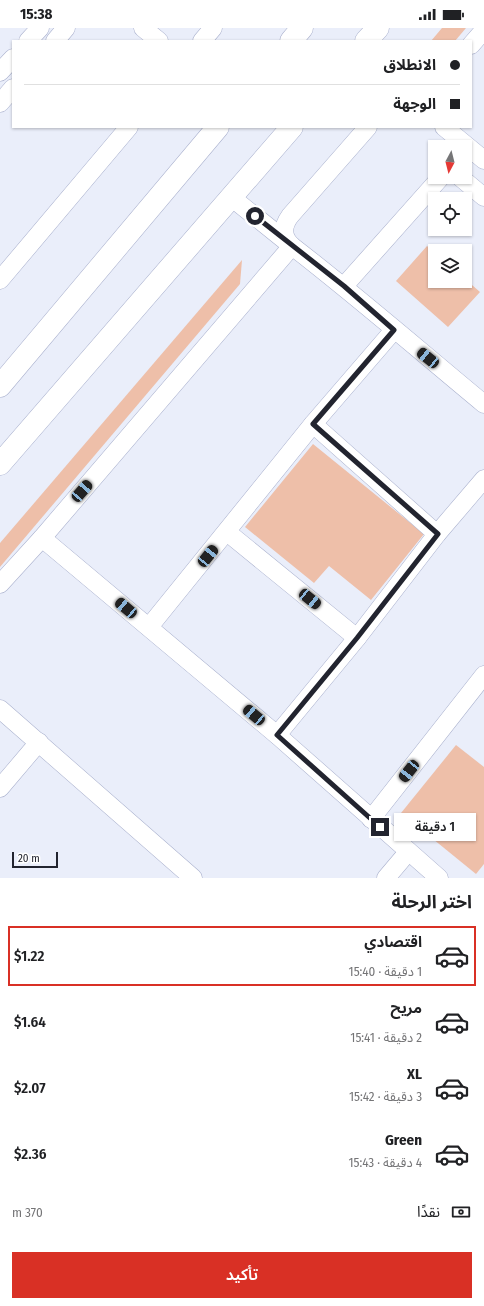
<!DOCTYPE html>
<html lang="ar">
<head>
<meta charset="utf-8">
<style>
  :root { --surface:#fff; --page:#f6f6f6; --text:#202124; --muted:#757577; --line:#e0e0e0; --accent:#d93025 }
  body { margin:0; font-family:"Fira Sans Condensed","Noto Sans Arabic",sans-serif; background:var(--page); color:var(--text); direction:rtl; height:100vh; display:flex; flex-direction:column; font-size:15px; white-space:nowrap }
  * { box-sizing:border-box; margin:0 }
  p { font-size:13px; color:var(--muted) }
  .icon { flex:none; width:22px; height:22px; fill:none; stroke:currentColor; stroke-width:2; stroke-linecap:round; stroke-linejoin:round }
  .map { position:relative; height:850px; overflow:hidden; direction:ltr }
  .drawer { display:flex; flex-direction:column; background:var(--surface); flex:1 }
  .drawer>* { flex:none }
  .top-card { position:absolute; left:12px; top:12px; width:460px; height:88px; border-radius:0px; box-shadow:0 1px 3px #0004; direction:rtl; display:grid; align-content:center; height:88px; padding:0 12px; background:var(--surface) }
  .needle { width:26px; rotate:187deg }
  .controls { position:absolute; left:428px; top:112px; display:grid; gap:8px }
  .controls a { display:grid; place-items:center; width:44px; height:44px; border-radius:0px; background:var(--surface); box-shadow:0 1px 3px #0004; font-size:20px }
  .scale { position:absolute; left:12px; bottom:10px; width:46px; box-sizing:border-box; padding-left:4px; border:2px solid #22242f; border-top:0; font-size:11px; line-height:14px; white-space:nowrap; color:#22242f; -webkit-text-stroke:3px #fff; paint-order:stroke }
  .end { position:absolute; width:18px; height:18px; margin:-9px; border:5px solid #22242f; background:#fff; box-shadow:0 0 0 2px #fff }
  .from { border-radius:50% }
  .bubble { position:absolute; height:28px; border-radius:0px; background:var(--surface); box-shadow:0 1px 3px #0004; font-size:13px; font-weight:600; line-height:28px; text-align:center; direction:rtl }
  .car { position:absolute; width:12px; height:24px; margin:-12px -6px; border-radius:5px; box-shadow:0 0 3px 1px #0007; background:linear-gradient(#222 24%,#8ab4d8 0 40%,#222 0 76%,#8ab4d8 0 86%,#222 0) }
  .top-card b { display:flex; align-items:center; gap:14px; height:38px; font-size:15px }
  .top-card b+b { border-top:1px solid var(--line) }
  .top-card i { width:10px; height:10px; background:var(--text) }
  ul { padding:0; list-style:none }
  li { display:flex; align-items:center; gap:12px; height:60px; margin:0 8px 6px; padding:0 4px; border:2px solid transparent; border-radius:0px }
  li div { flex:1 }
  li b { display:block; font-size:15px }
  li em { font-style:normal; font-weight:600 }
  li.current { border-color:var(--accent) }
  li>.icon { width:36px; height:36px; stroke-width:1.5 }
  h2 { padding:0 12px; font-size:18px; line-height:48px }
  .pay { display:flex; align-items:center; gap:10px; height:44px; padding:0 12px; font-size:15px }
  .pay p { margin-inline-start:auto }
  .cta { display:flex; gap:8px; margin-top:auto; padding:8px 12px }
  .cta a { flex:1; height:46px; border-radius:0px; background:var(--accent); color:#fff; font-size:16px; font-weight:600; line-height:46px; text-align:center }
  .status { display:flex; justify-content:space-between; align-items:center; height:28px; padding:0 20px; background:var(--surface); direction:ltr }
  .status svg { height:11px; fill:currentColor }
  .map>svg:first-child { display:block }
  .green { fill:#eebfa9 }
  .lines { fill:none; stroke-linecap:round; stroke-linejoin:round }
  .street-casing { stroke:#a9b0cd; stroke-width:19 }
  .secondary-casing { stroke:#a9b0cd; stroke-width:23 }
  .street { stroke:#fff; stroke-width:18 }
  .secondary { stroke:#fff; stroke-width:22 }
  .route { stroke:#22242f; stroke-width:5 }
</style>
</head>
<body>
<div class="status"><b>15:38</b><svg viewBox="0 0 49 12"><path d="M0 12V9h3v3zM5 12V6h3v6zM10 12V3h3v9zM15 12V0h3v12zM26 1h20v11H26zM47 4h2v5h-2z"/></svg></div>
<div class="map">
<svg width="484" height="850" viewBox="0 0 484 850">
  <rect width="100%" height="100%" fill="#eaeefa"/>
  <g class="green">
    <path d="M442,0H466L455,13H431Z"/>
    <path d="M427,218L435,225V253H465V251L480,264L448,299L396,253Z"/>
    <path d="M242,232L240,256L0,539V515Z"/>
    <path d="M313,416L424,506L371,572L329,538L314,555L245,499Z"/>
    <path d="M456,717L484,739V836L476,846L401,785Z"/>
  </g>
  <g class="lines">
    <defs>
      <g id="street">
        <path d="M143,0L159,13"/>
        <path d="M28,13L40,0"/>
        <path d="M55,13L66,0"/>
        <path d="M202,13L213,0"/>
        <path d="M471,17L484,2"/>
        <path d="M0,44L13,30"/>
        <path d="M0,75L13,60"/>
        <path d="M368,99L290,188C282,199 282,209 292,218C358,269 420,323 484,376"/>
        <path d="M444,99L484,132"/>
        <path d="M460,149L484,169"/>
        <path d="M231,169L287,214"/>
        <path d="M0,252L129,99"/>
        <path d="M344,258L441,149"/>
        <path d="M313,396L437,506"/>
        <path d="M227,504L357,610"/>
        <path d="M42,510L277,707L439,850"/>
        <path d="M0,556L42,510L292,218"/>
        <path d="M149,599L313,396L394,302"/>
        <path d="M0,681L193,850"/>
        <path d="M277,707L357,610L437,506L484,451"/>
        <path d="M0,760L39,714"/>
        <path d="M371,791L484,647"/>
        <path d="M386,850L408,824"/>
      </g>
      <g id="secondary">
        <path d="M291,13L302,0"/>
        <path d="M366,13L378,0"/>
        <path d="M0,358L218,99"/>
        <path d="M0,436L292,99"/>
      </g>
    </defs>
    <use href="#street" class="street-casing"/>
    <use href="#secondary" class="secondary-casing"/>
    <use href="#street" class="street"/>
    <use href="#secondary" class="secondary"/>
  </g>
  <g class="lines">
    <path class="route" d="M255,188L344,258L394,302L313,396L438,506L357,610L277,707L380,799"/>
  </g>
</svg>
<div class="controls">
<a><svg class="needle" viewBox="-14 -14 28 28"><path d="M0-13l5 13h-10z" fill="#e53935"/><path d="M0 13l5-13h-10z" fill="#757577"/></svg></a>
<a><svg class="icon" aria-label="locate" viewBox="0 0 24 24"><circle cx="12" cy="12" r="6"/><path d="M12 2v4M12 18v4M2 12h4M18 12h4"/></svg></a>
<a><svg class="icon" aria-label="layers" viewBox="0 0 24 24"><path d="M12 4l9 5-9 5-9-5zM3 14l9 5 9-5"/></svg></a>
</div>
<div class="scale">20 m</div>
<i class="end from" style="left:255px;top:188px"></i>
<i class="end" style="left:380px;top:799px"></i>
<div class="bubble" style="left:394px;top:785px;width:82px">1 دقيقة</div>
<i class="car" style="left:428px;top:330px;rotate:309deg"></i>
<i class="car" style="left:82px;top:463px;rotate:41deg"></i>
<i class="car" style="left:208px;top:528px;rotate:39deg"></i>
<i class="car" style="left:310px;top:571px;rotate:129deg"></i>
<i class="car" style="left:126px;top:580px;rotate:310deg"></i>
<i class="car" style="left:254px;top:687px;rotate:310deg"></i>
<i class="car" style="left:409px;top:743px;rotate:218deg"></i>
<div class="top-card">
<b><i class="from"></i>الانطلاق</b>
<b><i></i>الوجهة</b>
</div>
</div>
<section class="drawer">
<h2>اختر الرحلة</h2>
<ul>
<li class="current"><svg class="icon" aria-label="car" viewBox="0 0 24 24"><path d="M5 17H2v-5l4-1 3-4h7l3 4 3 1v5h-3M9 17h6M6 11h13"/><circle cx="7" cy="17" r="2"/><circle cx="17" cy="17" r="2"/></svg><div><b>اقتصادي</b><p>1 دقيقة · 15:40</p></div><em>$1.22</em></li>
<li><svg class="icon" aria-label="car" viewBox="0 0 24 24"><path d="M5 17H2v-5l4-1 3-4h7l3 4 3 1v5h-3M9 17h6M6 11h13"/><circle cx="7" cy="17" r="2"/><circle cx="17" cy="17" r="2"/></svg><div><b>مريح</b><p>2 دقيقة · 15:41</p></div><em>$1.64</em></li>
<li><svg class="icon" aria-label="car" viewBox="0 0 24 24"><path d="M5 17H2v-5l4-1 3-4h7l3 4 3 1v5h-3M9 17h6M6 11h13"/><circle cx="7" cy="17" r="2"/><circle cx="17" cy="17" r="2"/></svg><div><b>XL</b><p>3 دقيقة · 15:42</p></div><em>$2.07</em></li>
<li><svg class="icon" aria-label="car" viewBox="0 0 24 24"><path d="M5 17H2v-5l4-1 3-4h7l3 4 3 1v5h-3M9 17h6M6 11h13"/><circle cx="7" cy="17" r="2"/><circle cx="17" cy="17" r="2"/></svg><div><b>Green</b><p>4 دقيقة · 15:43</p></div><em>$2.36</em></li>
</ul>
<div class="pay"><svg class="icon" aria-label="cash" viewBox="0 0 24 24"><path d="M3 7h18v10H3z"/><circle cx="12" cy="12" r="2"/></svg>نقدًا<p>370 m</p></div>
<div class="cta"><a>تأكيد</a></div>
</section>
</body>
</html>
